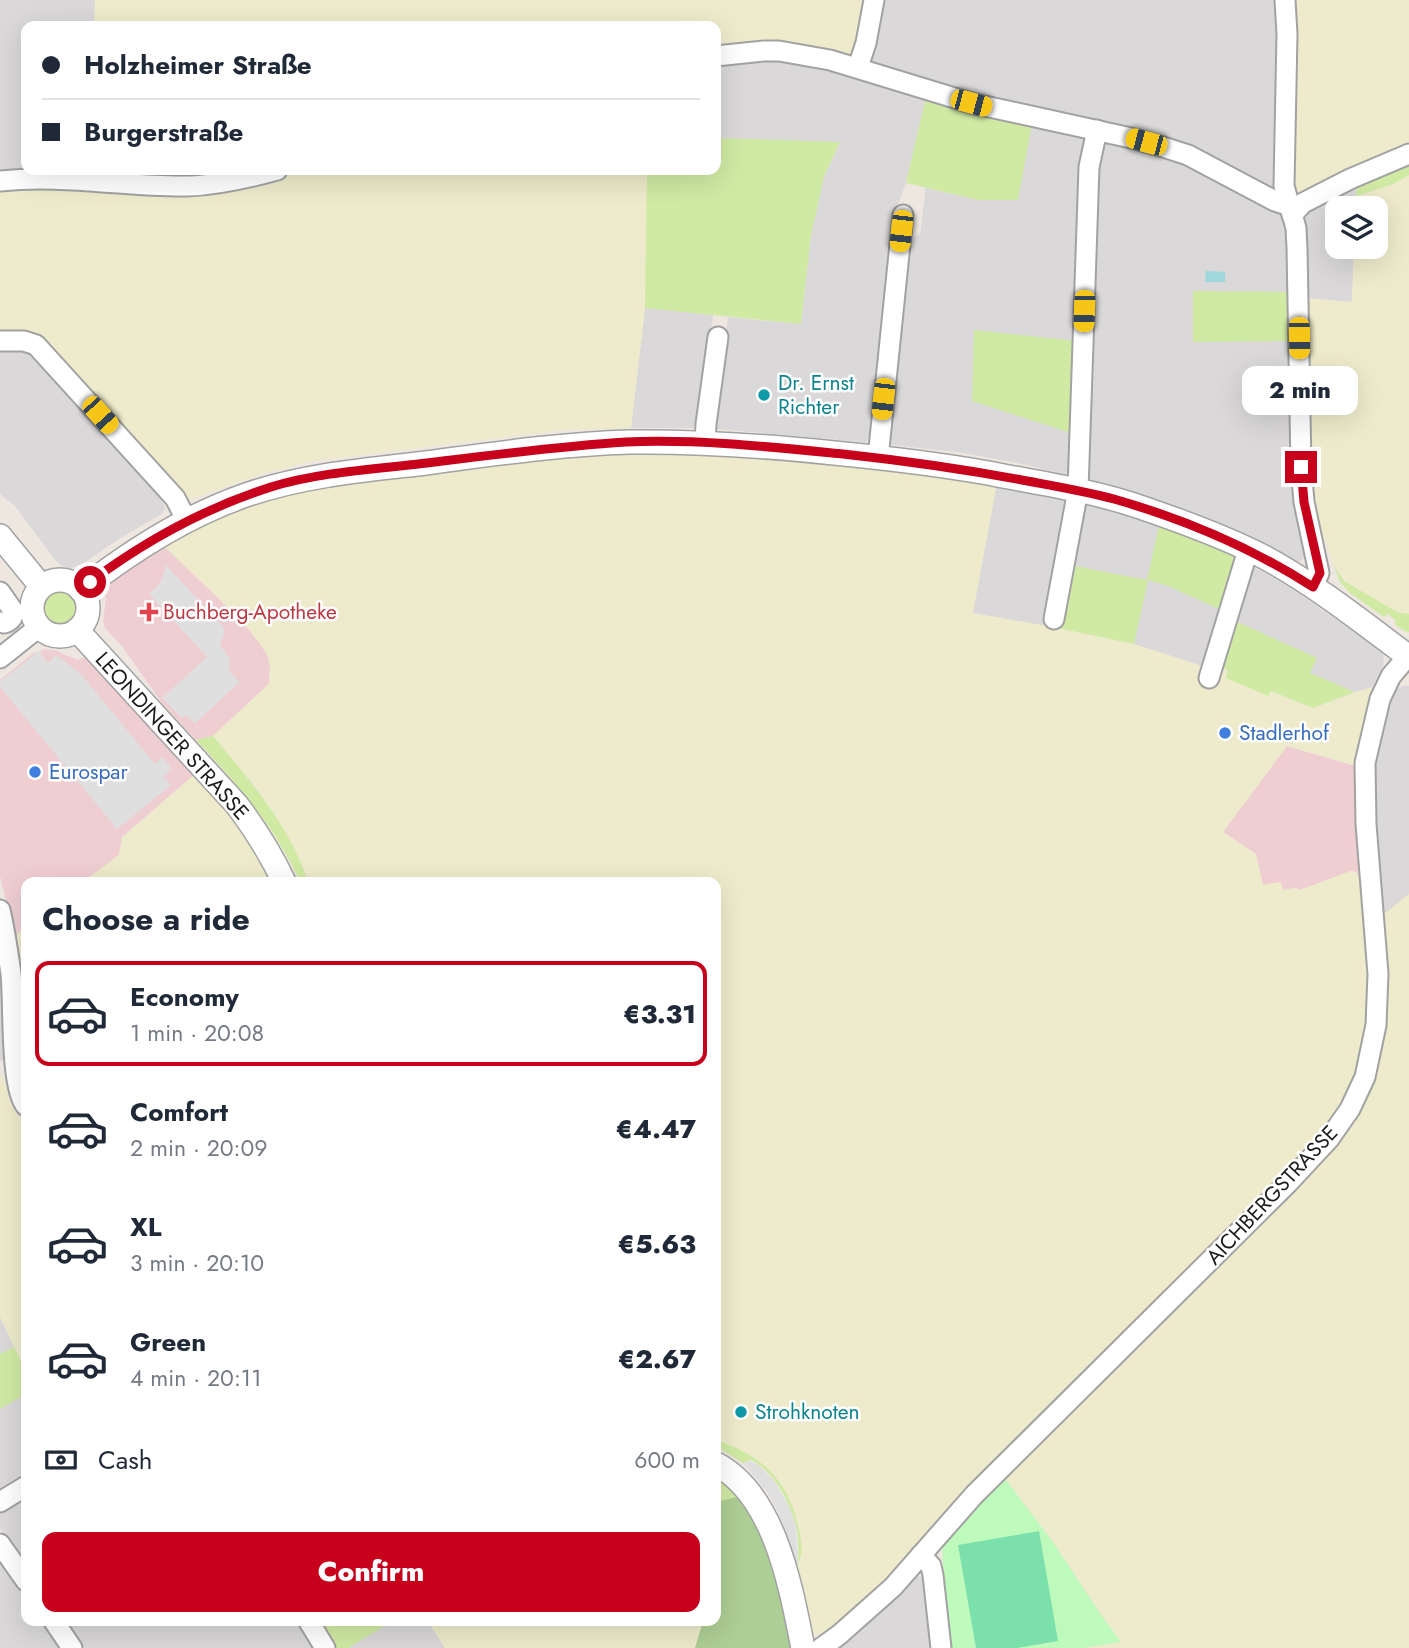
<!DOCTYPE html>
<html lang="en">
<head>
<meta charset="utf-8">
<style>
  :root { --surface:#fff; --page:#f6f6f7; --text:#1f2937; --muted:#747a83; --line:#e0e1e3; --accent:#c7001b }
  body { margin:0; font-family:Jost,sans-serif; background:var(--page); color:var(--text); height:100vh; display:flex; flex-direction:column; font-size:26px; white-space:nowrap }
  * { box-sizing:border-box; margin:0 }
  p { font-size:23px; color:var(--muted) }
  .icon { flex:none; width:38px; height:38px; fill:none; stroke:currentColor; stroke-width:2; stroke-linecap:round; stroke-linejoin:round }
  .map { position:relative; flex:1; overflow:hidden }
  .panel { position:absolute; left:21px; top:877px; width:700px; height:749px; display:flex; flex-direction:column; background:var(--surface); border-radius:14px; box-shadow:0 7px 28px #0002 }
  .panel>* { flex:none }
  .top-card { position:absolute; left:21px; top:21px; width:700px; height:154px; border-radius:14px; box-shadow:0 7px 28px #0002; display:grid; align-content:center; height:154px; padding:0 21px; background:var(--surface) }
  .fabs { position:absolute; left:1325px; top:196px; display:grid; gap:14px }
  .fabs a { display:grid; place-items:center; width:63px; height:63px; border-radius:14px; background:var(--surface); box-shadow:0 7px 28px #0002; font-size:35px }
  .end { position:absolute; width:32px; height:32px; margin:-16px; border:9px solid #c7001b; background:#fff; box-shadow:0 0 0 4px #fff }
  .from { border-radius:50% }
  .bubble { position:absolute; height:49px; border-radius:14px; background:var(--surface); box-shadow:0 7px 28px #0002; font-size:23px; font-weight:800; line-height:49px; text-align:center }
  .car { position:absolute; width:21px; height:42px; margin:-21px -10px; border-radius:9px; box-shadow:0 0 5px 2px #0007; background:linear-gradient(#f5c518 24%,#345 0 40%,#f5c518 0 76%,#345 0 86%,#f5c518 0) }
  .top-card b { display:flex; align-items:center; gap:24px; height:66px; font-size:26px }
  .top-card b+b { border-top:2px solid var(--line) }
  .top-card i { width:18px; height:18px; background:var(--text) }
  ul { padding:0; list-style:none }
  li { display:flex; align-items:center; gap:21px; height:105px; margin:0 14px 10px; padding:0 7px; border:4px solid transparent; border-radius:14px }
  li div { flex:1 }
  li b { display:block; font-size:26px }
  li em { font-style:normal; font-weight:800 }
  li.selected { border-color:var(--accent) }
  li>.icon { width:63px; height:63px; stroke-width:1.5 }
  h2 { padding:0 21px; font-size:32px; line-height:84px }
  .pay { display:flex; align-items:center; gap:18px; height:77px; padding:0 21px; font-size:26px }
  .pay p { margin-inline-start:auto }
  .button { display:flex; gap:14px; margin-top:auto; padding:14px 21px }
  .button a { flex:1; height:80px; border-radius:14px; background:var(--accent); color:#fff; font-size:28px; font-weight:800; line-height:80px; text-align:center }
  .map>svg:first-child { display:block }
  .residential { fill:#dad8d9 }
  .commercial { fill:#efced2 }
  .farmland { fill:#edebcb }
  .grass { fill:#d0eaa4 }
  .forest { fill:#adce94 }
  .park { fill:#befabb }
  .pitch { fill:#7be0ab }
  .parking { fill:#dfdfdf }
  .water { fill:#9fd7dd }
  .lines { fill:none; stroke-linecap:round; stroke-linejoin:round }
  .minor-casing { stroke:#a2a2a2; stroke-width:23 }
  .tertiary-casing { stroke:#a2a2a2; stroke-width:26 }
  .minor { stroke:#fff; stroke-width:19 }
  .tertiary { stroke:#fff; stroke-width:23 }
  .route { stroke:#c7001b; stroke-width:9 }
  .culture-dot { fill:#0f9aa8; stroke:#fff; stroke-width:2.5 }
  .health-dot { fill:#e0444e; stroke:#fff; stroke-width:2.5 }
  .shop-dot { fill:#3f7fe0; stroke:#fff; stroke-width:2.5 }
  .labels { text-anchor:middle; stroke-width:5; stroke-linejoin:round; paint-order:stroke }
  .culture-label { font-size:21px; fill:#0d838f; stroke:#fff; text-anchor:start }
  .health-label { font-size:21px; fill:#be3a42; stroke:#fff; text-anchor:start }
  .shop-label { font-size:21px; fill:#366cbe; stroke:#fff; text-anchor:start }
  .street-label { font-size:21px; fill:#1b1b1b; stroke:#fff }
</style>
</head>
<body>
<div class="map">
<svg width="1409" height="1648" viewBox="0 0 1409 1648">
  <rect width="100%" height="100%" fill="#ede7e0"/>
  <g class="residential">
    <path d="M0,0H95L94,26H26V170H88V175H0Z"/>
    <path d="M877,0H1281L1275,192L873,64L868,54Z"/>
    <path d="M738,59L801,60L926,97L906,183L898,204L871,431L867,441L864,442L717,429L714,423V415L728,317L801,324L811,235L824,177L840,143L716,138V62Z"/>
    <path d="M1032,124L1081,135L1083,139L1077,341L974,331L1074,434L1070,470L1065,475L1023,464L957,452L892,445L886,438L909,240L920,234L926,188L978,200Z"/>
    <path d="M1105,139L1185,162L1272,206L1283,215L1291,226V292L1193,342L1289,341V440L1292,494L1305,553V556L1301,561L1293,562L1086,480L1096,175Z"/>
    <path d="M1357,184L1356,208H1337V247H1354L1352,302L1303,298L1305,220L1310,209Z"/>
    <path d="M645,308L713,315L701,411L694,428H631Z"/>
    <path d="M0,350H21L29,352L162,500L165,508L162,514L120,538L81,565L71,568L62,566L56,561L15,506L0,494Z"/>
    <path d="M997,483L1070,497L1047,626L972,613Z"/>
    <path d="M1091,502L1160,522L1148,580L1168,586L1224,611L1205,667L1134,644L1147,580L1072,566L1084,507Z"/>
    <path d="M1251,565L1289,587L1378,648L1383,654L1384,664L1372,687L1355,692L1310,673L1316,659L1234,620Z"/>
    <path d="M1402,686H1409V894L1387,912L1378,914L1372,759L1393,687L1398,689Z"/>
    <path d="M0,965L5,1059L0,1061Z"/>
    <path d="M0,1317L14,1347L0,1354Z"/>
    <path d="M26,1394V1472L0,1488V1409Z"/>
    <path d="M26,1495V1565L0,1528V1511Z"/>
    <path d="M0,1557L26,1593V1620L45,1621L64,1648H0Z"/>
    <path d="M916,1576L922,1577L927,1581L937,1648H834L908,1579Z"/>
    <path d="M393,1620L428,1621L445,1648H348Z"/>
    <path d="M65,1621H297L314,1648H84Z"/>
  </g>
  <g class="commercial">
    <path d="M165,547L242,621L258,641L268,656L270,667L269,684L213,736L196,740L162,703L121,645L105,628L103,621L106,599L103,592L133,562L137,565Z"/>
    <path d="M45,649L54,650L78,660L84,657L170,746L195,774L122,837L119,855L83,882H26V927L15,936L0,877V680L32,654Z"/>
    <path d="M1287,746L1356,766L1363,876L1360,877L1356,872L1351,871L1300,890L1296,888L1282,890L1263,885L1222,832Z"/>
  </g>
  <g class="farmland">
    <path d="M95,0H869L854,59L716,50V26H94Z"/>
    <path d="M1292,0H1409V146L1303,195H1297L1292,191Z"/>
    <path d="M88,170H256L199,180L88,175Z"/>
    <path d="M298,170H647L645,308L631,428L564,430L313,461L265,473L188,500L180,496L37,337L0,334V187L273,177Z"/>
    <path d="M1409,175V614L1397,612L1344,581L1334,566L1325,538H1320L1312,494L1303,298L1352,302L1354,247H1376V208H1356V196L1391,185Z"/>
    <path d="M647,450L796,457L997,483L973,613L1058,628L1134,644L1205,667H1220L1228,670L1226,677L1268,695L1270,691L1313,708L1372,687L1359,744L1356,766L1287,746L1223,832L1256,854L1263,885L1281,882L1283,890L1296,888L1300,890L1351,871L1356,872L1360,876H1363L1371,1009L1361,1063L1351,1089L1319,1141L897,1574L832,1631L822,1634H813L798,1564L801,1558L799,1530L782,1485L773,1473L751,1455L716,1440V882H308L303,866L277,818L256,787L213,736L269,684L270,667L268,656L258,641L242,621L165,547L175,536L213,517L296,489L550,455Z"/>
    <path d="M195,774L237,820L273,882H83L119,855L122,838Z"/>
    <path d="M1409,894V1648H1083L1121,1642L1101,1615L1055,1545L1003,1476L1360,1109L1378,914L1387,912Z"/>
    <path d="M26,927V1008L19,1011L15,936Z"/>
    <path d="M0,1075L5,1082L11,1105L17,1116L26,1120V1371L0,1317Z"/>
    <path d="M428,1621H703L695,1648H445Z"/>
  </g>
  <g class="grass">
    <path d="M926,97L1032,124L1018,200H978L906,183Z"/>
    <path d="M716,138L840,142L824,177L811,235L801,324L645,308L647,170H716Z"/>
    <path d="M1409,160V175L1391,185L1356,196L1357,184Z"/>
    <path d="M1193,291L1291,292L1289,341L1193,342Z"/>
    <path d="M974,330L1077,341L1074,434L972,401Z"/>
    <path d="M1160,522L1236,555L1237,562L1224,611L1168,586L1148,580L1134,644L1058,628L1069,565L1147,580Z"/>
    <path d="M1334,566L1344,581L1397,612L1409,614V632L1404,631L1394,624L1396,621L1388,614L1384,617L1350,593L1340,582Z"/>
    <circle cx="60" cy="608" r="17"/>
    <path d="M1231,619L1317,658L1310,673L1355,692L1313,708L1271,691L1268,696L1226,678L1228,670L1220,667Z"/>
    <path d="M213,736C250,780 290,826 308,882H300C275,826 238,785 196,740Z"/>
    <path d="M14,1347L26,1371V1394L0,1409V1354Z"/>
    <path d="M716,1440C761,1455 788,1479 798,1526C801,1538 804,1552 798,1564C798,1552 799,1541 797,1530C792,1505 774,1471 751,1460L743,1463L716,1446Z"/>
    <path d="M716,1474L740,1496L716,1502Z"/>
    <path d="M319,1621H393L348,1648H336Z"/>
  </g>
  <path class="forest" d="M740,1496L759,1526L774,1571L793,1648H695L703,1621L716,1620V1569L719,1555V1525L716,1502Z"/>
  <path class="park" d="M1003,1476L1055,1545L1101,1615L1121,1642L1083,1648H943L941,1600L945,1588L942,1549L944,1539Z"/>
  <path class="pitch" d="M1039,1531L1058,1641L1017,1648H976L958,1545Z"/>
  <g class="parking">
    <path d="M166,565L225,629L220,646L230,658L229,671L240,682L195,723L185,715L182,718L162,698L207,657L149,594L161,582Z"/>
    <path d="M39,651L48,663L56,655L80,673L155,764L163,757L172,769L163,776L171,785L117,829L0,687V682Z"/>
    <path d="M750,1461L759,1465L776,1484L790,1509L796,1526L798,1566L777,1509L768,1493L743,1463Z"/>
  </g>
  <path class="water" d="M1206,271L1225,272V282H1205Z"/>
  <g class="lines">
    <defs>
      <g id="minor">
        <path d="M1285,0L1287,34L1284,186L1296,228L1297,248L1301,467L1304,502L1319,573L1313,587"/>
        <path d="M716,56L764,51H779L830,60L971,103L1131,138L1160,146L1188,155L1275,201L1290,206"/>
        <path d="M858,67L866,43L874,0"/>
        <path d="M0,181C63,174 125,187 188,186C218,185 248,178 277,170"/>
        <path d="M1292,215L1303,203L1350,179L1409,154"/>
        <path d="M0,341H24L36,345L175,498L187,521"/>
        <path d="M705,443L706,424L718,337"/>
        <path d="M878,458L903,215"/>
        <path d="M0,592L14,612C13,618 11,621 4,623L0,622"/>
        <path d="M1054,619L1078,490L1089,167L1097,130"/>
        <path d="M0,658L39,627"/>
        <path d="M1209,678L1248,550"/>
        <path d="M0,910C5,931 8,953 11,974C14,1003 10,1087 26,1106"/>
        <path d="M0,1502L26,1486"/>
        <path d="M0,1544L26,1581"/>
        <path d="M921,1555L931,1566L933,1575L941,1648"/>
        <path d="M53,1620L72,1648"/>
        <path d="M308,1620L325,1648"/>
        <path d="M821,1648L839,1635L893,1587L974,1495L1288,1183L1329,1139L1350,1109L1365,1077L1376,1025L1378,974L1366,824L1365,763L1380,699L1391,676L1409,655"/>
      </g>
      <g id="tertiary">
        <path d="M0,536L41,586"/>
        <circle cx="60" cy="608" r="28"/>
        <path d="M81,590C131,551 185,516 246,495C304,475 365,470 426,463C494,454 561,444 630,442C698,441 766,446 834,453C886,458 937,464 988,473C1038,483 1091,490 1140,507C1181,521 1225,537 1264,557C1316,585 1362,622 1409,657"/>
        <path d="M77,630L237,805C255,829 271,854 284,882"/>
        <path d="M716,1464C775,1495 791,1588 803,1648"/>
      </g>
    </defs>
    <use href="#minor" class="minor-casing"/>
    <use href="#tertiary" class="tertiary-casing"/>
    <use href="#minor" class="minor"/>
    <use href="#tertiary" class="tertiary"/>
  </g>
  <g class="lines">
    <path class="route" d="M90,582C145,541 205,508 271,487C323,471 381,469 435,462C499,454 562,446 626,442C698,439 772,447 843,454C907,461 970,470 1033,482C1060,487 1088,492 1114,499C1184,519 1252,548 1313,587L1320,573L1304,502L1301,467"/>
  </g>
  <g class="culture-dot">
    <circle cx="764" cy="395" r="7"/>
    <circle cx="741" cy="1412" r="7"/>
  </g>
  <path class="health-dot" d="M145.5 601.5h7v7h7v7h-7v7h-7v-7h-7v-7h7z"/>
  <g class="shop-dot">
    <circle cx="1225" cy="733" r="7"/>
    <circle cx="35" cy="772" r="7"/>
  </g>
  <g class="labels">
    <g class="culture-label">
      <text x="778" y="390">Dr. Ernst<tspan x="778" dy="24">Richter</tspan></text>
      <text x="755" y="1419">Strohknoten</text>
    </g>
    <g class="health-label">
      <text x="163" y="619">Buchberg-Apotheke</text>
    </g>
    <g class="shop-label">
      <text x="1239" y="740">Stadlerhof</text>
      <text x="49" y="779">Eurospar</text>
    </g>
    <g class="street-label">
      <text transform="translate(172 736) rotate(48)" y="7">LEONDINGER STRASSE</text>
      <text transform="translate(1272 1195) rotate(-47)" y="7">AICHBERGSTRASSE</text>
    </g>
  </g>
</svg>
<div class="fabs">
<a><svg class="icon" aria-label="layers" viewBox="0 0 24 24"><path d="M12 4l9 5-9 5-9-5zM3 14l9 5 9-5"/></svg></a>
</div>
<i class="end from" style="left:90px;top:582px"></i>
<i class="end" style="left:1301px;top:467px"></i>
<div class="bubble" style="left:1242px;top:366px;width:116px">2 min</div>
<i class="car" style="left:971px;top:103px;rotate:105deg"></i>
<i class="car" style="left:1146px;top:142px;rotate:285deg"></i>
<i class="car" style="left:901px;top:231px;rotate:186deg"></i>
<i class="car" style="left:1084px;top:311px;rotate:182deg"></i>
<i class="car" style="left:1299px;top:338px;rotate:179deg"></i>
<i class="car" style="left:883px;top:399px;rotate:186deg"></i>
<i class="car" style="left:100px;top:415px;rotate:138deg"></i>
<div class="top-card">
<b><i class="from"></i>Holzheimer Straße</b>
<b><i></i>Burgerstraße</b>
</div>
<section class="panel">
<h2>Choose a ride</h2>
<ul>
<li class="selected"><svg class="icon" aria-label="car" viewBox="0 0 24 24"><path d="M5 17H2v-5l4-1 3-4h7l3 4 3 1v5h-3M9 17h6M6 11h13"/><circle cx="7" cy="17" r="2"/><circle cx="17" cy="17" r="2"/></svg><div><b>Economy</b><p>1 min · 20:08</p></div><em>€3.31</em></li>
<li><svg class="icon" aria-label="car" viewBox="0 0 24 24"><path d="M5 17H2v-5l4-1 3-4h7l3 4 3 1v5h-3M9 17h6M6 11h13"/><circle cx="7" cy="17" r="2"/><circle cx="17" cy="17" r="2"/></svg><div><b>Comfort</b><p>2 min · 20:09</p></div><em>€4.47</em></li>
<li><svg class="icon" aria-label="car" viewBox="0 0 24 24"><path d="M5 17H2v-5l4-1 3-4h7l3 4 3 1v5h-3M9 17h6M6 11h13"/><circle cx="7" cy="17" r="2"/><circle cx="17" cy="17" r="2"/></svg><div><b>XL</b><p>3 min · 20:10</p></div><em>€5.63</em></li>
<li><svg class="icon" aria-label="car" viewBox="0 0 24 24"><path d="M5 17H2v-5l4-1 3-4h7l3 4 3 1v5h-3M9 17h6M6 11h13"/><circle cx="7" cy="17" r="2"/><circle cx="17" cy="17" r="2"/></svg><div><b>Green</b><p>4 min · 20:11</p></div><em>€2.67</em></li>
</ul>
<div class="pay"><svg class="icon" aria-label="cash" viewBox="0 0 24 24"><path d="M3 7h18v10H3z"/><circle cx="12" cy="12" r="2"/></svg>Cash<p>600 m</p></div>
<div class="button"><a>Confirm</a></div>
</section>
</div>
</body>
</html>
